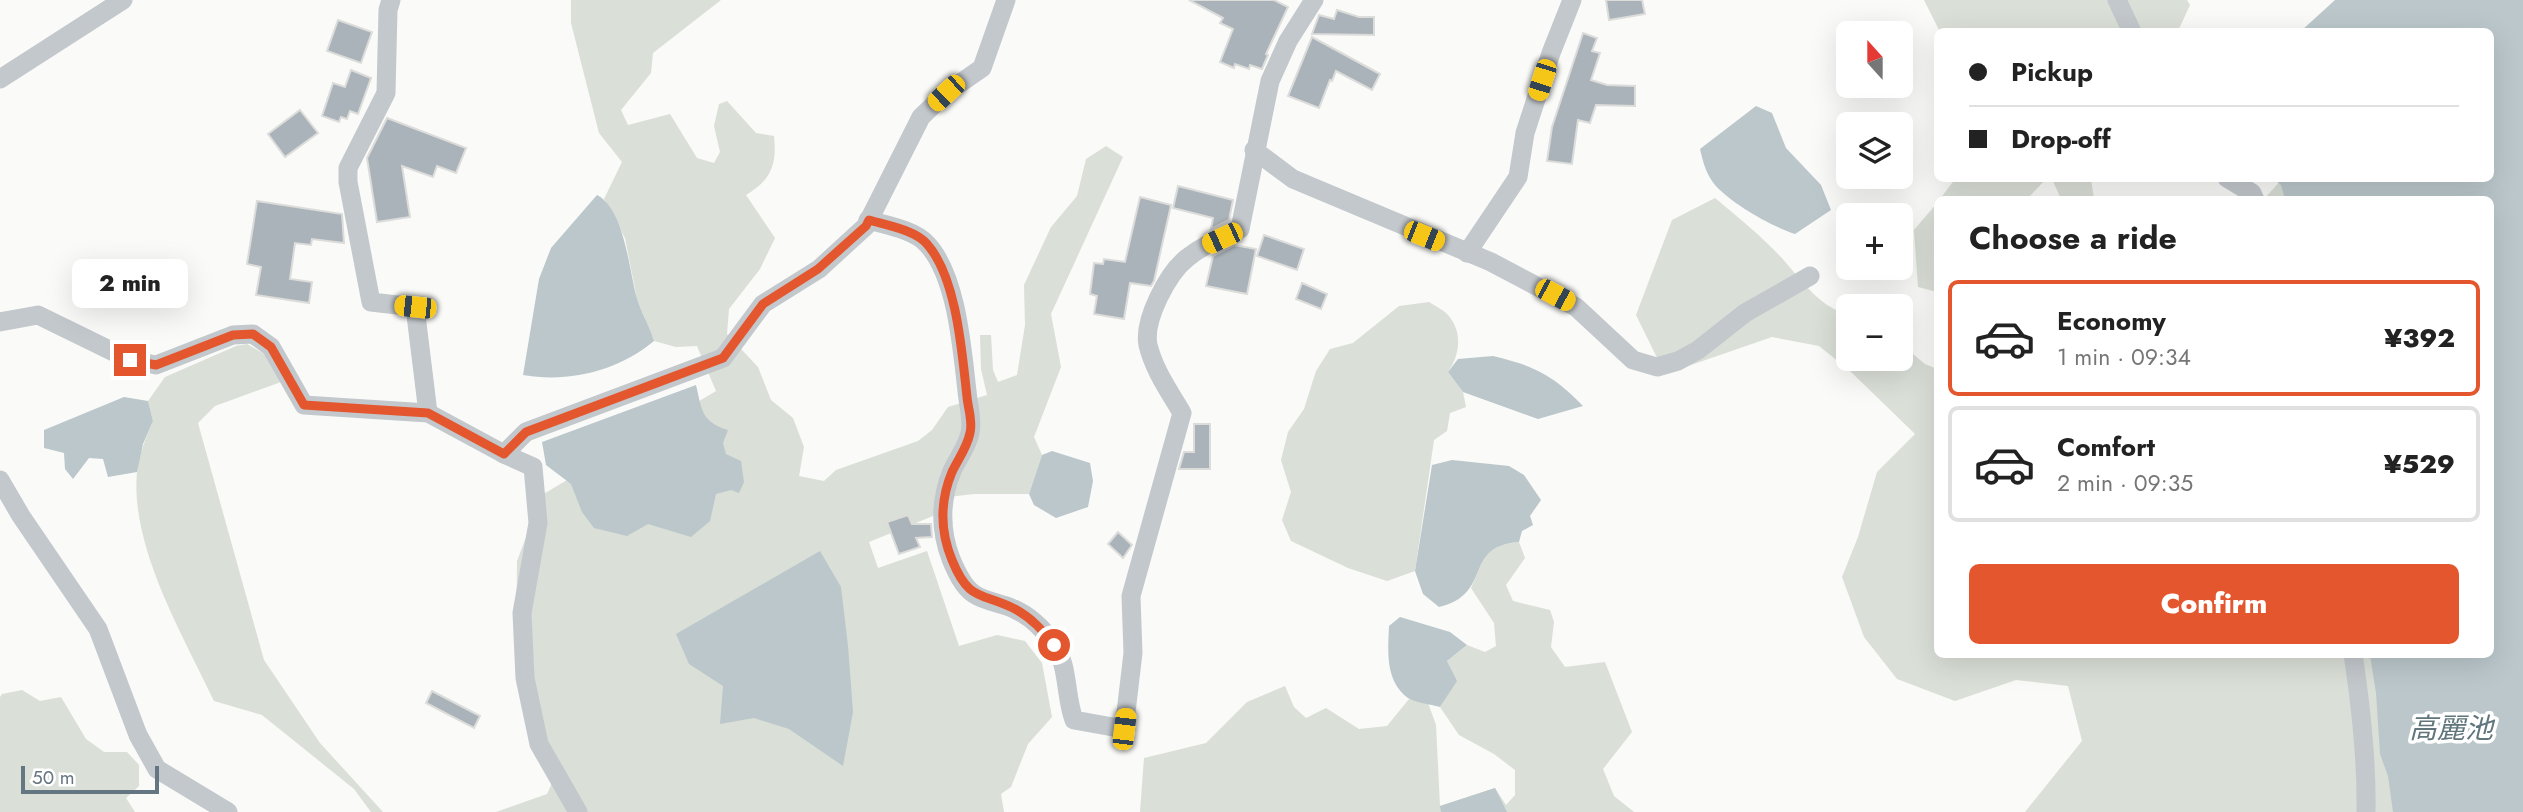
<!DOCTYPE html>
<html lang="en">
<head>
<meta charset="utf-8">
<style>
  :root { --surface:#fff; --page:#f2f2f2; --text:#222; --muted:#767676; --line:#e0e0e0; --accent:#e4572e }
  body { margin:0; font-family:Jost,"Noto Sans JP",sans-serif; background:var(--page); color:var(--text); height:100vh; display:flex; flex-direction:column; font-size:26px; white-space:nowrap }
  * { box-sizing:border-box; margin:0 }
  p { font-size:23px; color:var(--muted) }
  .icon { flex:none; width:38px; height:38px; fill:none; stroke:currentColor; stroke-width:2; stroke-linecap:round; stroke-linejoin:round }
  .map { position:relative; flex:1; overflow:hidden }
  .side { position:absolute; left:1934px; top:196px; width:560px; height:462px; display:flex; flex-direction:column; background:var(--surface); border-radius:10px; box-shadow:0 7px 28px #0002 }
  .side>* { flex:none }
  .banner { position:absolute; left:1934px; top:28px; width:560px; height:154px; border-radius:10px; box-shadow:0 7px 28px #0002; display:grid; align-content:center; height:154px; padding:0 35px; background:var(--surface) }
  .needle { width:46px; rotate:339deg }
  .controls { position:absolute; left:1836px; top:21px; display:grid; gap:14px }
  .controls a { display:grid; place-items:center; width:77px; height:77px; border-radius:10px; background:var(--surface); box-shadow:0 7px 28px #0002; font-size:35px }
  .scale { position:absolute; left:21px; bottom:18px; width:138px; box-sizing:border-box; padding-left:7px; border:4px solid #657683; border-top:0; font-size:19px; line-height:24px; white-space:nowrap; color:#657683; -webkit-text-stroke:5px #fff; paint-order:stroke }
  .end { position:absolute; width:32px; height:32px; margin:-16px; border:9px solid #e4572e; background:#fff; box-shadow:0 0 0 4px #fff }
  .from { border-radius:50% }
  .bubble { position:absolute; height:49px; border-radius:10px; background:var(--surface); box-shadow:0 7px 28px #0002; font-size:23px; font-weight:800; line-height:49px; text-align:center }
  .car { position:absolute; width:21px; height:42px; margin:-21px -10px; border-radius:9px; box-shadow:0 0 5px 2px #0007; background:linear-gradient(#f5c518 24%,#345 0 40%,#f5c518 0 76%,#345 0 86%,#f5c518 0) }
  .banner b { display:flex; align-items:center; gap:24px; height:66px; font-size:26px }
  .banner b+b { border-top:2px solid var(--line) }
  .banner i { width:18px; height:18px; background:var(--text) }
  ul { padding:0; list-style:none }
  li { display:flex; align-items:center; gap:21px; height:116px; margin:0 14px 10px; padding:0 21px; border:4px solid var(--line); border-radius:10px }
  li div { flex:1 }
  li b { display:block; font-size:26px }
  li em { font-style:normal; font-weight:800 }
  li.selected { border-color:var(--accent) }
  li>.icon { width:63px; height:63px; stroke-width:1.5 }
  h2 { padding:0 35px; font-size:32px; line-height:84px }
  .cta { display:flex; gap:14px; margin-top:auto; padding:14px 35px }
  .cta a { flex:1; height:80px; border-radius:10px; background:var(--accent); color:#fff; font-size:28px; font-weight:800; line-height:80px; text-align:center }
  .map>svg:first-child { display:block }
  .green { fill:#dadfd7 }
  .water { fill:#bbc7cb }
  .building { fill:#aab3b9; stroke:#dcdcda; stroke-width:2 }
  .lines { fill:none; stroke-linecap:round; stroke-linejoin:round }
  .street { stroke:#c3c8cc; stroke-width:19 }
  .route { stroke:#e4572e; stroke-width:9 }
  .labels { text-anchor:middle; stroke-width:7; stroke-linejoin:round; paint-order:stroke }
  .water-label { font-size:28px; font-style:italic; fill:#60757c; stroke:#fff }
</style>
</head>
<body>
<div class="map">
<svg width="2523" height="812" viewBox="0 0 2523 812">
  <rect width="100%" height="100%" fill="#fafaf8"/>
  <g class="green">
    <path d="M571,0H721L653,53L651,73L621,110L628,125L670,114L697,158L714,163L720,152L714,126L719,104L727,101L756,133L774,136C777,165 771,180 746,195L775,238L760,269L729,309L727,334L758,367L771,400L793,418L804,447L799,476L824,481L836,470L918,441L932,430L948,407L987,395L981,369L980,335H991L993,370L998,382L1017,375L1025,325L1024,285L1051,227L1077,196L1086,159L1106,146L1123,157L1051,314L1061,367L1034,437L1042,455L1029,494H974L939,498L933,516L869,542L878,568L927,551L959,646L997,635L1025,641L1042,663L1052,717L1028,744L1011,787L1001,794L1004,812H496L547,794L553,781L516,664L517,561L542,495L716,391L697,346L676,347L654,341L637,299L625,238L604,199L622,162L599,133L571,23Z"/>
    <path d="M1924,0H2187L2190,5L2178,31L1940,32Z"/>
    <path d="M2431,0H2523V812H2025L2082,741L2068,686L2016,680L1955,701L1897,679L1864,637L1842,577L1858,537L1877,472L1915,434L1849,370L1819,346L1772,337L1665,374L1636,315L1672,220L1715,198C1734,214 1754,230 1772,248C1797,272 1813,304 1848,315V359H1900L1901,344L1925,364L1937,369V654H2490V200L2264,199L2282,179L2490,178V32Z"/>
    <path d="M1955,179V178L2046,179L2027,199H1940Z"/>
    <path d="M2052,179H2091L2094,199H2061Z"/>
    <path d="M1937,203V292L1918,287L1914,230Z"/>
    <path d="M1429,302C1435,306 1444,310 1448,315C1463,332 1460,355 1448,372L1463,392L1466,407L1450,413L1447,431L1434,440L1415,571L1387,581L1348,568L1291,541L1282,520L1291,492L1281,460L1288,432L1304,409L1316,371L1330,349L1353,343L1399,306Z"/>
    <path d="M247,344L268,356L281,382L215,406L198,423L264,660L320,743L383,812H371L354,789L262,715L214,701C183,635 130,547 137,472C139,454 146,438 153,421L148,401L165,377L236,346Z"/>
    <path d="M1519,542L1525,558L1506,585L1513,601L1550,610L1554,622L1551,647L1565,667L1605,662L1632,732L1603,769L1614,796L1634,812H1140L1144,758L1206,743L1247,702L1285,686L1294,707L1306,718L1326,708L1359,729L1387,726L1409,699L1428,703L1436,725L1440,806L1495,788L1506,805L1515,795V770L1494,754L1459,735L1440,707L1456,681L1447,661L1467,645L1485,652L1496,646L1494,623L1471,588C1484,560 1484,545 1519,542Z"/>
    <path d="M22,690L40,701L61,697L86,739L104,752H127L139,765V786L126,798L135,812H0V697L2,694Z"/>
  </g>
  <g class="water">
    <path d="M2335,0H2523V812H2393L2388,776L2380,754L2376,693L2370,655L2490,654V200L2285,199L2281,185L2274,179L2490,178V32L2301,31Z"/>
    <path d="M1756,106L1772,113L1786,148L1821,185L1831,210L1795,234C1771,226 1732,204 1715,185C1706,174 1703,162 1700,149Z"/>
    <path d="M597,195C624,209 629,268 636,295C640,310 649,325 654,341C618,371 569,383 523,375L539,279L551,248Z"/>
    <path d="M1493,356C1535,366 1553,375 1583,406L1538,419L1463,392L1448,372L1458,359Z"/>
    <path d="M696,385C702,410 701,422 728,430L723,443L726,454L741,461L744,482L739,493L731,490L716,494L710,521L691,537L648,524L627,536L594,528L582,512L571,484L546,465L542,442Z"/>
    <path d="M124,397L148,401L153,421L143,444L137,472L108,477L103,459L89,458L73,479L65,469L64,453L44,448V430Z"/>
    <path d="M1052,451L1090,463L1093,481L1088,507L1056,518L1034,505L1029,494L1042,455Z"/>
    <path d="M1452,460L1509,466L1524,475L1541,500L1530,516L1533,525L1522,531L1519,542C1462,546 1494,594 1439,607L1423,594L1415,571L1432,465Z"/>
    <path d="M820,551L841,587L848,646L853,712L843,766L789,729L754,718L720,724L723,686L689,664L676,634Z"/>
    <path d="M1400,617L1450,632L1467,645L1447,661L1457,681L1440,707C1430,704 1416,703 1408,698C1385,681 1388,652 1389,626Z"/>
    <path d="M1495,788L1507,812H1441L1440,806Z"/>
  </g>
  <g class="building">
    <path d="M1189,0H1274L1288,7L1266,54L1268,55L1262,69L1250,65L1249,69L1235,64L1234,68L1220,62L1233,29L1220,23L1223,18Z"/>
    <path d="M1606,0H1642L1645,14L1609,20Z"/>
    <path d="M1337,10L1359,17H1374V35L1312,34L1319,15L1334,19Z"/>
    <path d="M338,20L372,32L361,63L327,51Z"/>
    <path d="M1583,33L1597,38L1592,51L1600,53L1591,80L1607,85L1635,86V106L1596,105L1590,123L1578,120L1572,164L1547,161L1552,127Z"/>
    <path d="M1312,37L1380,74L1372,90L1336,71L1332,81L1330,80L1319,108L1288,96Z"/>
    <path d="M351,70L371,78L358,114L350,111L347,119L341,117L339,122L322,116L333,83L345,87Z"/>
    <path d="M300,110L318,133L285,157L268,134Z"/>
    <path d="M387,118L466,148L456,173L437,166L433,177L402,166L410,217L377,222L367,158Z"/>
    <path d="M1178,186L1233,200L1229,220L1211,229L1213,218L1173,208Z"/>
    <path d="M1140,197L1171,205L1154,281L1151,286L1130,283L1124,319L1094,314L1097,296L1090,294L1094,263L1103,264L1104,259L1125,262Z"/>
    <path d="M257,201L342,214L344,243L312,239L311,245L295,243L290,279L312,282L309,303L256,295L261,267L247,264Z"/>
    <path d="M1264,235L1304,249L1297,270L1257,256Z"/>
    <path d="M1234,245L1256,249L1247,294L1206,286L1213,256Z"/>
    <path d="M1302,283L1327,294L1321,309L1296,299Z"/>
    <path d="M1194,424H1210V469H1179L1184,452H1194Z"/>
    <path d="M908,515L912,524H931L932,537L916,538L920,547L899,554L887,522Z"/>
    <path d="M1118,532L1132,545L1123,558L1108,544Z"/>
    <path d="M432,691L480,716L474,728L426,703Z"/>
  </g>
  <g class="lines">
    <g class="street">
      <path d="M391,0L388,10L386,93L348,168V182L371,302L415,307L428,413"/>
      <path d="M2117,0L2132,32"/>
      <path d="M0,79L123,0"/>
      <path d="M1254,150L1293,179L1491,262L1576,307L1633,360L1657,367L1678,361L1698,350L1745,313L1810,276"/>
      <path d="M2227,178L2252,193L2255,200"/>
      <path d="M868,220C886,225 915,230 927,244C957,276 962,349 967,391C968,404 973,420 970,433C967,447 958,458 952,471C940,500 940,530 951,559C956,571 963,587 974,594C986,602 1002,603 1014,609C1030,616 1044,630 1054,644C1069,666 1065,696 1074,720L1124,729L1133,653L1131,596L1182,413C1169,391 1154,370 1148,345C1143,320 1168,273 1187,258C1203,245 1221,238 1240,229L1270,81L1288,41L1314,0"/>
      <path d="M1467,253L1518,177L1525,133L1551,53L1572,0"/>
      <path d="M0,322L38,315L130,360L156,365L233,335L253,334L271,347L304,405L428,413L504,454L526,432L723,358L763,304L819,269L866,226L921,117L946,93L982,68L1006,0"/>
      <path d="M504,454L533,467L538,523L522,613L525,678L539,744L578,812"/>
      <path d="M0,480L21,516L98,629L138,735L157,769L228,812"/>
      <path d="M2353,654C2361,707 2367,759 2366,812"/>
    </g>
  </g>
  <g class="lines">
    <path class="route" d="M130,360L156,365L233,335L253,334L271,347L304,405L428,413L504,454L526,432L723,358L763,304L818,269L866,226L869,220C886,225 915,230 927,244C957,278 962,353 967,397C968,408 973,422 970,433C967,448 958,459 952,472C940,501 940,531 952,560C969,602 981,592 1015,609C1032,618 1043,631 1054,645"/>
  </g>
  <g class="labels">
    <g class="water-label">
      <text x="2451" y="738">高麗池</text>
    </g>
  </g>
</svg>
<div class="controls">
<a><svg class="needle" viewBox="-14 -14 28 28"><path d="M0-13l5 13h-10z" fill="#e53935"/><path d="M0 13l5-13h-10z" fill="#767676"/></svg></a>
<a><svg class="icon" aria-label="layers" viewBox="0 0 24 24"><path d="M12 4l9 5-9 5-9-5zM3 14l9 5 9-5"/></svg></a>
<a>+</a>
<a>−</a>
</div>
<div class="scale">50 m</div>
<i class="end from" style="left:1054px;top:645px"></i>
<i class="end" style="left:130px;top:360px"></i>
<div class="bubble" style="left:72px;top:259px;width:116px">2 min</div>
<i class="car" style="left:1542px;top:80px;rotate:198deg"></i>
<i class="car" style="left:946px;top:93px;rotate:227deg"></i>
<i class="car" style="left:1424px;top:236px;rotate:112deg"></i>
<i class="car" style="left:1222px;top:238px;rotate:245deg"></i>
<i class="car" style="left:1555px;top:295px;rotate:118deg"></i>
<i class="car" style="left:415px;top:307px;rotate:276deg"></i>
<i class="car" style="left:1124px;top:729px;rotate:7deg"></i>
<div class="banner">
<b><i class="from"></i>Pickup</b>
<b><i></i>Drop-off</b>
</div>
<section class="side">
<h2>Choose a ride</h2>
<ul>
<li class="selected"><svg class="icon" aria-label="car" viewBox="0 0 24 24"><path d="M5 17H2v-5l4-1 3-4h7l3 4 3 1v5h-3M9 17h6M6 11h13"/><circle cx="7" cy="17" r="2"/><circle cx="17" cy="17" r="2"/></svg><div><b>Economy</b><p>1 min · 09:34</p></div><em>¥392</em></li>
<li><svg class="icon" aria-label="car" viewBox="0 0 24 24"><path d="M5 17H2v-5l4-1 3-4h7l3 4 3 1v5h-3M9 17h6M6 11h13"/><circle cx="7" cy="17" r="2"/><circle cx="17" cy="17" r="2"/></svg><div><b>Comfort</b><p>2 min · 09:35</p></div><em>¥529</em></li>
</ul>
<div class="cta"><a>Confirm</a></div>
</section>
</div>
</body>
</html>
